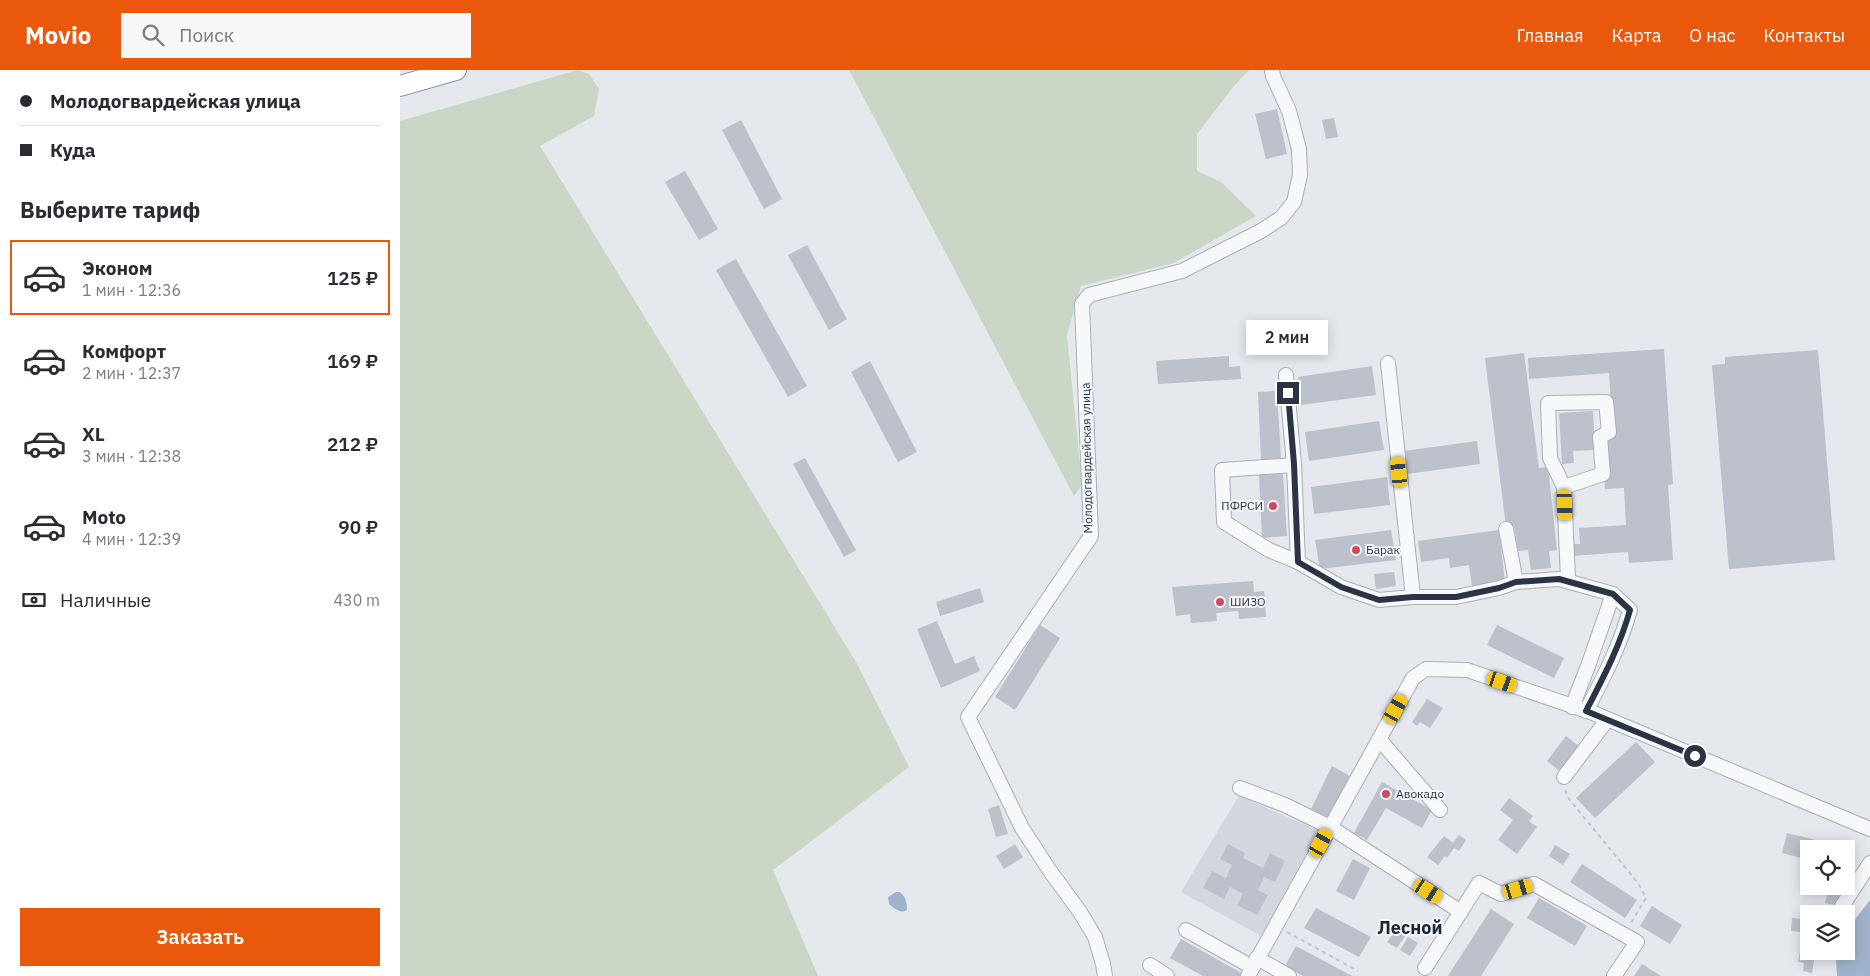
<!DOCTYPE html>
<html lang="ru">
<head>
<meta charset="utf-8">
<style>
  :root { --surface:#fff; --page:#f7f7f7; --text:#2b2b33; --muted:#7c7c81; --line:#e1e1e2; --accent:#ea580c }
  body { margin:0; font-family:"IBM Plex Sans",sans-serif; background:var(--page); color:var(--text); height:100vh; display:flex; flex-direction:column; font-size:19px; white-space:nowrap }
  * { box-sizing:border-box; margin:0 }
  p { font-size:16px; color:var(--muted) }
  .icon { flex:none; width:28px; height:28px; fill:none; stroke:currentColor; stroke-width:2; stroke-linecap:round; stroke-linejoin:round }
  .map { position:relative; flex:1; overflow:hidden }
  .side { display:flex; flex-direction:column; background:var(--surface); width:400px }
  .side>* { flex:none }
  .hud { display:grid; align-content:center; height:110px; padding:0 20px; background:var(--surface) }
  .fabs { position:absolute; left:1400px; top:770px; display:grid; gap:10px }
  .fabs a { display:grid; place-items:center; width:55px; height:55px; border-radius:0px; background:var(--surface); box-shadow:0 2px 12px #0003; font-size:25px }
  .end { position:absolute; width:22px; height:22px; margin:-11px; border:6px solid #2b3445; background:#fff; box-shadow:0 0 0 2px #fff }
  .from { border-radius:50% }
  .bubble { position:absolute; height:35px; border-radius:0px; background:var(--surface); box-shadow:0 2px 12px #0003; font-size:16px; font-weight:600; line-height:35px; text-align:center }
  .car { position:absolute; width:15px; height:30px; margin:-15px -8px; border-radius:6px; box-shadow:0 0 4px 1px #0007; background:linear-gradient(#f5c518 24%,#345 0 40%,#f5c518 0 76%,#345 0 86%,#f5c518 0) }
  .hud b { display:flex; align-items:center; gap:18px; height:48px; font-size:19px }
  .hud b+b { border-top:1px solid var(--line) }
  .hud i { width:12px; height:12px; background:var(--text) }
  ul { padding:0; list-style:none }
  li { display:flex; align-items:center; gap:15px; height:75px; margin:0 10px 8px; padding:0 10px; border:2px solid transparent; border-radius:0px }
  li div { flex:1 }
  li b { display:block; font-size:19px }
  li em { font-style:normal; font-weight:600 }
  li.active { border-color:var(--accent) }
  li>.icon { width:45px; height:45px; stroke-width:1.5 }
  h2 { padding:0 20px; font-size:22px; line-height:60px }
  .pay { display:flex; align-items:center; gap:12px; height:55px; padding:0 20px; font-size:19px }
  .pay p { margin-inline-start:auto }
  .button { display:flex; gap:10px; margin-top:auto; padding:10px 20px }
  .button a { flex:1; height:58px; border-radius:0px; background:var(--accent); color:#fff; font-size:20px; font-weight:600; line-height:58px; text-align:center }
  header { display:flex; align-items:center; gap:30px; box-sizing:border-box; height:70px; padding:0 25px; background:var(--accent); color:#fff }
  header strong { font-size:24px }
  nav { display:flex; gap:28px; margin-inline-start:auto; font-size:18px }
  .search { width:350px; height:45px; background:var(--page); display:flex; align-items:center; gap:12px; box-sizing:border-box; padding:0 18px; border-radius:0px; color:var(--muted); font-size:19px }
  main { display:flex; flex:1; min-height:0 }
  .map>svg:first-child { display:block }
  .built { fill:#d2d6de }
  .green { fill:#c9d6c5 }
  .water { fill:#9fb4cc }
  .building { fill:#bbc0ca }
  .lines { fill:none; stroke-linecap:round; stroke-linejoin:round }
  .minor-casing { stroke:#a9aeb7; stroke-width:16 }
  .highway-casing { stroke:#8b94a3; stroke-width:22 }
  .path { stroke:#c2c5cb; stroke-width:2; stroke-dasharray:4 4; stroke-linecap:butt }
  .minor { stroke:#f7f8fa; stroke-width:14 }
  .highway { stroke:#fff; stroke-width:20 }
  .route { stroke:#2b3445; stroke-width:6 }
  .poi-dot { fill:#d1495b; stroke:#f4f6f9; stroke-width:2 }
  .labels { text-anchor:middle; stroke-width:4; stroke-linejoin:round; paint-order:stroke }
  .street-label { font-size:12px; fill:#2b3445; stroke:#f4f6f9 }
  .poi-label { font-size:12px; fill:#2b3445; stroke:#f4f6f9; text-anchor:start }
  .district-label { font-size:18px; font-weight:bold; fill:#1d2536; stroke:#f4f6f9 }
</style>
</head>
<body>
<header>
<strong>Movio</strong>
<div class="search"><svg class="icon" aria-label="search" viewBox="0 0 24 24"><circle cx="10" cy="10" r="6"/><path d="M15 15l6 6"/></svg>Поиск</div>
<nav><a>Главная</a><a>Карта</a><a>О нас</a><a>Контакты</a></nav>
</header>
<main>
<section class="side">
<div class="hud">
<b><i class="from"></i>Молодогвардейская улица</b>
<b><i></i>Куда</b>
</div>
<h2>Выберите тариф</h2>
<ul>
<li class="active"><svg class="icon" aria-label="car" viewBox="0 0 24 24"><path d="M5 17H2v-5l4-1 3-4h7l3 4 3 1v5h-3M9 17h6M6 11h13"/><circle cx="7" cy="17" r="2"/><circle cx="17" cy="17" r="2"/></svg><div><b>Эконом</b><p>1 мин · 12:36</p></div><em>125 ₽</em></li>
<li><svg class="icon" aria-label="car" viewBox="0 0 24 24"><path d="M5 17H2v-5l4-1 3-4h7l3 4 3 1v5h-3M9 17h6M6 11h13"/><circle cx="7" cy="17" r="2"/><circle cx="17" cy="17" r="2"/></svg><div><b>Комфорт</b><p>2 мин · 12:37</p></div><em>169 ₽</em></li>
<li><svg class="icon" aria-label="car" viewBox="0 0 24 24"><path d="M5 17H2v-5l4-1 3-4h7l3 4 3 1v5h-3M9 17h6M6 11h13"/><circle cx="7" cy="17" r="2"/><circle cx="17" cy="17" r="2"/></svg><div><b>XL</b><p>3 мин · 12:38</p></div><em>212 ₽</em></li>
<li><svg class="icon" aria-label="car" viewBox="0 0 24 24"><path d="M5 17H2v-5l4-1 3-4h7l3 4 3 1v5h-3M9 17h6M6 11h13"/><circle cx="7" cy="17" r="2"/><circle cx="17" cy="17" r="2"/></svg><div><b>Moto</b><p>4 мин · 12:39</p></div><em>90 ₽</em></li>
</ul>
<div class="pay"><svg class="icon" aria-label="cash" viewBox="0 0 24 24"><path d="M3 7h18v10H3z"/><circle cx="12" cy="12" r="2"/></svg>Наличные<p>430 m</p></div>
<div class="button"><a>Заказать</a></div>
</section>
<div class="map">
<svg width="1470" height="906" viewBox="0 0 1470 906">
  <rect width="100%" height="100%" fill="#e4e7ec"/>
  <path class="built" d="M839,726L922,762L863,867L781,822Z"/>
  <g class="green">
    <path d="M178,0L189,4L199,19L194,46L140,76L456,592L509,697L373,800L418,906H0V51Z"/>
    <path d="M449,0H849L834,16L797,64V101L821,112L856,146L774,193L681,216L667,265L682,415L674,426Z"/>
  </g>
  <g class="water">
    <path d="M496,822H500C506,827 507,833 507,840C500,844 495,839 489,834L488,827Z"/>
    <path d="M1470,830V906H1437L1436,891L1440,881H1446L1447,860Z"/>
  </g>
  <g class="building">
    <path d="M877,39L887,84L866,89L855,44Z"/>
    <path d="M934,48L938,67L926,69L922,50Z"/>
    <path d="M341,50L382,129L364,139L322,60Z"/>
    <path d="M285,101L318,159L299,170L265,112Z"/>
    <path d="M407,175L447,249L429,260L388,185Z"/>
    <path d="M336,189L407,316L388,327L316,200Z"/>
    <path d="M1264,279L1273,414L1268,415L1273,490L1229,493L1228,482L1171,486L1170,474H1180L1179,458L1226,455L1224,418L1205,419L1202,368H1213L1209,303L1129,309L1128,288Z"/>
    <path d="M1418,280L1435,490L1329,499L1312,295L1325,294V287Z"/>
    <path d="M1124,283L1139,398L1148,397L1157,480L1149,481L1151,498L1131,500L1128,480L1118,481L1114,455L1106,456L1085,288Z"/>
    <path d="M829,286V297L840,296L841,309L758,314L756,291Z"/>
    <path d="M470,291L517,382L498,392L451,302Z"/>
    <path d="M972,296L976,325L901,335L898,307Z"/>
    <path d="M877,321L881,388L861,390L858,322Z"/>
    <path d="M1193,341L1195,380L1173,381L1174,393L1162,394L1159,343Z"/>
    <path d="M979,351L984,380L909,391L905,362Z"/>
    <path d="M1077,371L1080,394L1007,404L1004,381Z"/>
    <path d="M405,388L456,480L444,487L393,394Z"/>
    <path d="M883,404L887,466L862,468L859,405Z"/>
    <path d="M987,407L990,435L914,444L911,417Z"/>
    <path d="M991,460L996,490L920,499L915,470Z"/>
    <path d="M1099,460L1105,512L1072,516L1069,495L1050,498L1049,488L1021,492L1018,471Z"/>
    <path d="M994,502L996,516L976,519L974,504Z"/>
    <path d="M853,511L854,522L864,521L866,547L839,549L838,541L816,543L817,551L791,553L790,544L776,546L772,517Z"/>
    <path d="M580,518L584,532L540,546L536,532Z"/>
    <path d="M537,551L555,594L574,586L580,601L541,618L517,559Z"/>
    <path d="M640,555L660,568L615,640L595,627Z"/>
    <path d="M1097,555L1164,588L1154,608L1087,575Z"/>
    <path d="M1027,629L1043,638L1030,658L1020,652L1017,656L1012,652Z"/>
    <path d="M1166,666L1180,677L1161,702L1147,691Z"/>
    <path d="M1236,672L1255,692L1195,748L1176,728Z"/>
    <path d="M932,696L950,706L928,747L911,739Z"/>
    <path d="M982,712L1032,740L1022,758L986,738L967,770L954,763Z"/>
    <path d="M1109,728L1133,746L1129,751L1137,757L1117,784L1098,770L1113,750L1100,740Z"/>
    <path d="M599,735L608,764L596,767L588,739Z"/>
    <path d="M1387,763L1420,771L1418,779H1409V790L1382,783Z"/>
    <path d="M1059,765L1066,770L1059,781L1054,778L1047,788L1045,786L1038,795L1027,787L1044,766L1053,773Z"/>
    <path d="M615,774L623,787L604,799L596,786Z"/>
    <path d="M828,774L845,783L843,788L863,798L870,783L885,791L875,812L864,807L858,820L868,825L857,845L837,835L843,824L830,817L824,829L803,818L812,801L826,808L832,795L820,789Z"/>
    <path d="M1155,775L1170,784L1163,795L1149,786Z"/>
    <path d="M953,789L970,798L954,830L936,821Z"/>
    <path d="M1182,794L1237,830L1225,848L1170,812Z"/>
    <path d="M1429,816H1443L1438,836L1425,833Z"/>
    <path d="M1139,828L1187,856L1175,876L1127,848Z"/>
    <path d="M1252,836L1282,855L1270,874L1240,856Z"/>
    <path d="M916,838L971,867L959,887L904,858Z"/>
    <path d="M1091,839L1114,854L1081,906H1048Z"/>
    <path d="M1392,848L1403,849L1401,862L1391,861Z"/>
    <path d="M996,860L1005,866L997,878L987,872Z"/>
    <path d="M1008,867L1018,873L1010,886L1000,880Z"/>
    <path d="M781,869L843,904L841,906H803L770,888Z"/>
    <path d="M896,876L952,906H903L885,896Z"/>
    <path d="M1400,881L1406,882V884L1415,886L1412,903L1403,901L1404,893L1398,892Z"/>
    <path d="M1242,894L1261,906H1234Z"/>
  </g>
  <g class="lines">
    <defs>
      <g id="minor">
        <path d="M988,293L1013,527"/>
        <path d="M886,305L894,395L898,492"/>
        <path d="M894,395L822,400L824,452L869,480L898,492L941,517L979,530L1013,527H1056L1099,518L1116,512L1159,509L1213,524L1188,596L1172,637"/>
        <path d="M1164,417L1203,404L1200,367L1209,362L1206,332L1148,333L1150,388L1164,417L1168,510"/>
        <path d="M1106,459L1116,512"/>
        <path d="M1186,641C1203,609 1220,576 1230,540L1213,524"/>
        <path d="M979,669L1040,740"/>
        <path d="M1164,707L1207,650"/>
        <path d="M840,718L885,735L930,757L1061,842"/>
        <path d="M1437,844L1470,793"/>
        <path d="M786,860L852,897"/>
        <path d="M857,888L889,906"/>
        <path d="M750,895L767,906"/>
        <path d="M1025,898L1079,813L1101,824L1134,814L1237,872L1214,906"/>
        <path d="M705,906L703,894L695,867L680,842L650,801L622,758L568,647L691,466L682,234L689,225L782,201L861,161L881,148L894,132L900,105L899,79L889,41L873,6L872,0"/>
        <path d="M848,906L1013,608L1026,599L1067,600L1193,643L1470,759"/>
      </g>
      <path id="highway" d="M0,16L56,0"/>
    </defs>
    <use href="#minor" class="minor-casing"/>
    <use href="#highway" class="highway-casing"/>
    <g class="path">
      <path d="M1165,720L1169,729L1238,813L1246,828L1231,853"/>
      <path d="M887,862L958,901"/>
    </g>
    <use href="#minor" class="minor"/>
    <use href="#highway" class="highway"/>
  </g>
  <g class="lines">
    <path class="route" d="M888,323L894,394L898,492L941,517L979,530L1013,527H1056L1099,518L1116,512L1159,509L1213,524L1230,540C1220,576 1203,608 1186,641L1295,686"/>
  </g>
  <g class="poi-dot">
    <circle cx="873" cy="436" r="5"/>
    <circle cx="956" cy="480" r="5"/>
    <circle cx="820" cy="532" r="5"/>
    <circle cx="986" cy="724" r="5"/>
  </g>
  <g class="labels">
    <g class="street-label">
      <text transform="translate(687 388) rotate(-91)" y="4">Молодогвардейская улица</text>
    </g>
    <g class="poi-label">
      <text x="863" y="440" text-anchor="end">ПФРСИ</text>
      <text x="966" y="484">Барак</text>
      <text x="830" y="536">ШИЗО</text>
      <text x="996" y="728">Авокадо</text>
    </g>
    <g class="district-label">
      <text x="1010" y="864">Лесной</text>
    </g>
  </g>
</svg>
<div class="fabs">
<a><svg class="icon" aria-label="locate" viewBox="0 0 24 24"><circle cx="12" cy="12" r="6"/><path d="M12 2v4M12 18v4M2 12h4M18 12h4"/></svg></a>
<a><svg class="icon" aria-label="layers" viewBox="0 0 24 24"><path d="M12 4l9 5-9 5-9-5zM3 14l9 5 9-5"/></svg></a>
</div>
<i class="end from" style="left:1295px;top:686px"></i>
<i class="end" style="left:888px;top:323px"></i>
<div class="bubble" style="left:846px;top:250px;width:82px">2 мин</div>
<i class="car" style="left:999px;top:402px;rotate:354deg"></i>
<i class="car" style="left:1165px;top:435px;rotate:178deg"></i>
<i class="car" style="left:1102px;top:612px;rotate:109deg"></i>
<i class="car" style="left:996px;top:639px;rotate:29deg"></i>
<i class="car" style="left:921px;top:773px;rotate:29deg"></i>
<i class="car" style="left:1118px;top:819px;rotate:73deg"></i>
<i class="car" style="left:1028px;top:821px;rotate:123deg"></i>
</div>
</main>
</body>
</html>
